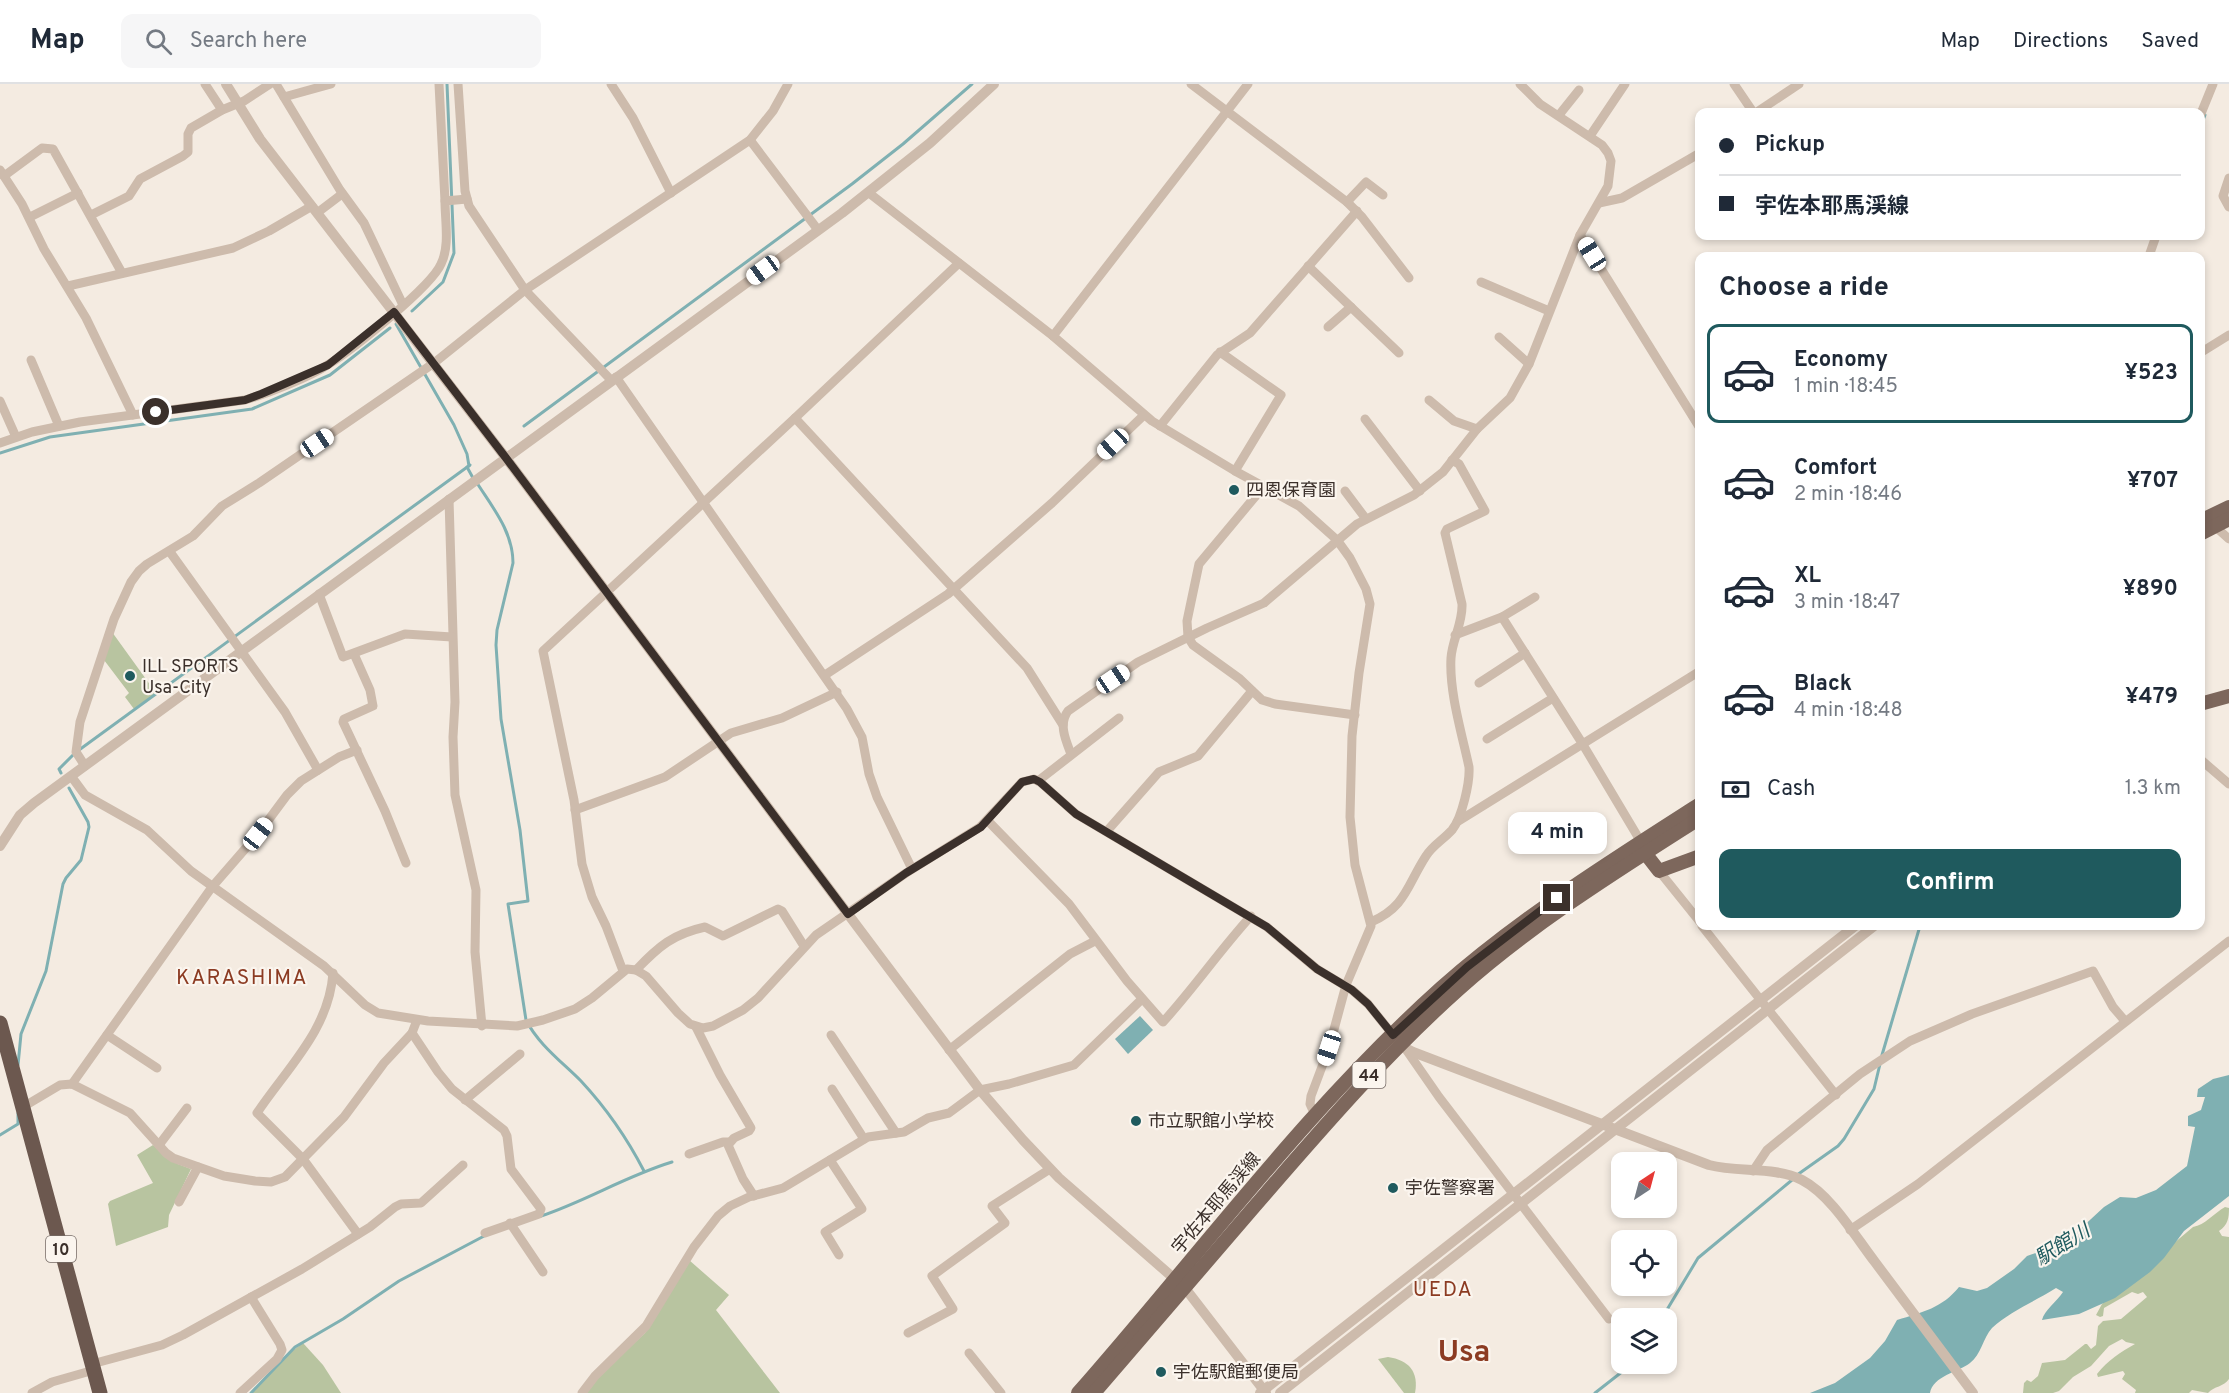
<!DOCTYPE html>
<html lang="en">
<head>
<meta charset="utf-8">
<style>
  :root { --surface:#fff; --page:#f6f6f7; --text:#1f2937; --muted:#747a83; --line:#e0e1e3; --accent:#1f5a5e }
  body { margin:0; font-family:Overpass,"Noto Sans JP",sans-serif; background:var(--page); color:var(--text); height:100vh; display:flex; flex-direction:column; font-size:22px; white-space:nowrap }
  * { box-sizing:border-box; margin:0 }
  p { font-size:20px; color:var(--muted) }
  .icon { flex:none; width:33px; height:33px; fill:none; stroke:currentColor; stroke-width:2; stroke-linecap:round; stroke-linejoin:round }
  .map { position:relative; flex:1; overflow:hidden }
  .sheet { position:absolute; left:1695px; top:168px; width:510px; height:678px; display:flex; flex-direction:column; background:var(--surface); border-radius:12px; box-shadow:0 3px 9px #0003 }
  .sheet>* { flex:none }
  .hud { position:absolute; left:1695px; top:24px; width:510px; height:132px; border-radius:12px; box-shadow:0 3px 9px #0003; display:grid; align-content:center; height:132px; padding:0 24px; background:var(--surface) }
  .needle { width:39px; rotate:36deg }
  .buttons { position:absolute; left:1611px; top:1068px; display:grid; gap:12px }
  .buttons a { display:grid; place-items:center; width:66px; height:66px; border-radius:12px; background:var(--surface); box-shadow:0 3px 9px #0003; font-size:30px }
  .end { position:absolute; width:27px; height:27px; margin:-14px; border:8px solid #3b302b; background:#fff; box-shadow:0 0 0 3px #fff }
  .from { border-radius:50% }
  .bubble { position:absolute; height:42px; border-radius:12px; background:var(--surface); box-shadow:0 3px 9px #0003; font-size:20px; font-weight:700; line-height:42px; text-align:center }
  .car { position:absolute; width:18px; height:36px; margin:-18px -9px; border-radius:8px; box-shadow:0 0 4px 2px #0007; background:linear-gradient(#fff 24%,#345 0 40%,#fff 0 76%,#345 0 86%,#fff 0) }
  .hud b { display:flex; align-items:center; gap:21px; height:57px; font-size:22px }
  .hud b+b { border-top:2px solid var(--line) }
  .hud i { width:15px; height:15px; background:var(--text) }
  ul { padding:0; list-style:none }
  li { display:flex; align-items:center; gap:18px; height:99px; margin:0 12px 9px; padding:0 12px; border:3px solid transparent; border-radius:12px }
  li div { flex:1 }
  li b { display:block; font-size:22px }
  li em { font-style:normal; font-weight:700 }
  li.selected { border-color:var(--accent) }
  li>.icon { width:54px; height:54px; stroke-width:1.5 }
  h2 { padding:0 24px; font-size:27px; line-height:72px }
  .pay { display:flex; align-items:center; gap:15px; height:66px; padding:0 24px; font-size:22px }
  .pay p { margin-inline-start:auto }
  .cta { display:flex; gap:12px; margin-top:auto; padding:12px 24px }
  .cta a { flex:1; height:69px; border-radius:12px; background:var(--accent); color:#fff; font-size:24px; font-weight:700; line-height:69px; text-align:center }
  header { display:flex; align-items:center; gap:36px; box-sizing:border-box; height:84px; padding:0 30px; background:var(--surface); border-bottom:2px solid var(--line) }
  header strong { font-size:28px }
  nav { display:flex; gap:33px; margin-inline-start:auto; font-size:21px }
  .search { width:420px; height:54px; background:var(--page); display:flex; align-items:center; gap:15px; box-sizing:border-box; padding:0 21px; border-radius:12px; color:var(--muted); font-size:22px }
  .map>svg:first-child { display:block }
  .green { fill:#b8c4a0 }
  .water { fill:#7fb0b2 }
  .lines { fill:none; stroke-linecap:round; stroke-linejoin:round }
  .stream { stroke:#7fb0b2; stroke-width:3 }
  .minor { stroke:#cdbbac; stroke-width:9 }
  .tertiary { stroke:#cdbbac; stroke-width:10 }
  .primary { stroke:#7d675c; stroke-width:14 }
  .trunk { stroke:#6c584f; stroke-width:15 }
  .route { stroke:#3b302b; stroke-width:8 }
  .poi-dot { fill:#1f5a5e; stroke:#fbf5ee; stroke-width:2 }
  .labels { text-anchor:middle; stroke-width:4.5; stroke-linejoin:round; paint-order:stroke }
  .shield { fill:#fbf5ee; stroke:#756b66; stroke-width:1.5 }
  .shield-label { font-size:16px; font-weight:bold; fill:#3b302b }
  .poi-label { font-size:18px; fill:#3b302b; stroke:#fbf5ee; text-anchor:start }
  .street-label { font-size:18px; fill:#3b302b; stroke:#fbf5ee }
  .water-label { font-size:20px; font-style:italic; fill:#1f5a5e; stroke:#fbf5ee }
  .quarter-label { font-size:21px; letter-spacing:1.5px; fill:#8c3b22; stroke:#fbf5ee }
  .town-label { font-size:30px; font-weight:bold; fill:#8c3b22; stroke:#fbf5ee }
</style>
</head>
<body>
<header>
<strong>Map</strong>
<div class="search"><svg class="icon" aria-label="search" viewBox="0 0 24 24"><circle cx="10" cy="10" r="6"/><path d="M15 15l6 6"/></svg>Search here</div>
<nav><a>Map</a><a>Directions</a><a>Saved</a></nav>
</header>
<div class="map">
<svg width="2229" height="1309" viewBox="0 0 2229 1309">
  <rect width="100%" height="100%" fill="#f4ebe1"/>
  <g class="green">
    <path d="M112,548L156,609L134,625L125,613L129,609L104,576Z"/>
    <path d="M153,1061L178,1080L191,1085L169,1131L168,1143L116,1162L108,1120L110,1117L153,1099L137,1071Z"/>
    <path d="M2225,1123L2229,1124C2229,1134 2228,1141 2219,1147L2222,1152L2229,1153V1295C2224,1303 2214,1302 2208,1309L2192,1306L2189,1309H2135L2136,1306L2122,1295L2125,1290L2123,1287L2098,1293L2097,1290C2108,1276 2121,1268 2135,1260L2126,1258L2122,1255L2109,1262L2091,1282L2073,1293L2059,1307L2053,1309H2023L2024,1299L2027,1296L2031,1298L2038,1292L2042,1279L2065,1276L2085,1260H2087L2091,1265L2096,1261L2098,1242L2103,1237L2121,1235L2147,1213L2143,1208L2138,1210L2132,1208L2104,1224L2103,1232L2100,1233L2096,1231L2102,1220L2193,1143C2205,1141 2214,1129 2225,1123Z"/>
    <path d="M689,1176L729,1211L716,1226L780,1309H586L600,1291L645,1249Z"/>
    <path d="M303,1259L323,1281L341,1309H252L292,1267Z"/>
    <path d="M1388,1273C1409,1276 1419,1288 1415,1309H1404L1378,1275Z"/>
  </g>
  <g class="water">
    <path d="M1140,932L1153,946L1128,970L1115,955Z"/>
    <path d="M2229,991V1112L2184,1147L2164,1174L2150,1188L2115,1214L2079,1230L2042,1236C2044,1227 2057,1217 2063,1208L2056,1204C2036,1217 2010,1227 1992,1244C1983,1254 1981,1271 1970,1279C1958,1288 1933,1292 1930,1309H1810L1835,1299L1870,1274L1885,1257L1897,1236C1923,1228 1942,1224 1959,1203L1977,1207L1987,1204L2014,1185L2027,1172L2065,1159L2104,1123L2120,1113L2136,1114L2156,1106L2187,1082L2195,1043L2188,1042V1032L2201,1026L2205,1013H2197L2198,1005L2213,995Z"/>
  </g>
  <g class="lines">
    <g class="stream">
      <path d="M2200,44L2205,31"/>
      <path d="M412,227L443,198L454,169L447,0"/>
      <path d="M396,240L454,341L467,370L469,382"/>
      <path d="M524,342L852,100L903,60L972,0"/>
      <path d="M0,369L50,353L252,325L330,291L390,244"/>
      <path d="M467,383L473,394"/>
      <path d="M477,399C493,424 513,448 513,479L497,546L496,561L501,635L520,746L528,817L508,820L526,936C538,960 562,978 581,997C607,1025 627,1054 644,1087"/>
      <path d="M79,666L470,381"/>
      <path d="M61,689L59,685L74,670"/>
      <path d="M1882,971L1920,842"/>
      <path d="M18,981L21,950L46,887L63,800L66,794L81,776L89,743L88,738L69,704"/>
      <path d="M0,1051L18,1040V1029"/>
      <path d="M1797,1091L1838,1062L1844,1055L1874,1005L1880,980"/>
      <path d="M541,1132C586,1117 626,1092 672,1078"/>
      <path d="M1662,1234L1698,1174L1792,1096"/>
      <path d="M251,1309L295,1263L343,1235L399,1197L486,1151"/>
      <path d="M1595,1309L1632,1280"/>
    </g>
    <g class="minor">
      <path d="M205,0L222,26"/>
      <path d="M276,0L340,106L364,139L403,221"/>
      <path d="M439,0L445,117"/>
      <path d="M458,0L465,107L469,122L525,206L611,296"/>
      <path d="M611,0L633,34L671,109"/>
      <path d="M1191,0L1347,118L1362,133L1409,194"/>
      <path d="M1734,0L1753,28"/>
      <path d="M284,13L331,0"/>
      <path d="M1757,28L1799,0"/>
      <path d="M1559,31L1579,6"/>
      <path d="M2200,32L2213,0"/>
      <path d="M1590,52L1625,0"/>
      <path d="M750,56L818,146"/>
      <path d="M0,86L22,120L44,165L86,234L133,331"/>
      <path d="M4,92L42,64L53,65L122,189"/>
      <path d="M2229,94L2223,112L2229,123"/>
      <path d="M869,109L1053,252L1152,337L1235,387L1299,422L1337,456L1350,474L1366,505L1370,520L1359,589L1352,652L1350,733L1355,781L1371,842L1346,901L1329,964L1311,1012L1310,1020L1315,1031"/>
      <path d="M1347,118L1366,98L1383,111"/>
      <path d="M1599,119L1622,114L1700,69"/>
      <path d="M317,129L342,110"/>
      <path d="M91,131L129,112L140,95L183,72L188,68V50L191,44L222,26L244,17L270,0"/>
      <path d="M30,133L78,109"/>
      <path d="M1580,151L1700,344"/>
      <path d="M2149,172L2156,152"/>
      <path d="M1308,182L1399,269"/>
      <path d="M1481,198L1549,227"/>
      <path d="M68,202L233,164L269,147L312,122"/>
      <path d="M1328,243L1351,223"/>
      <path d="M1053,252L1248,0"/>
      <path d="M1499,253L1529,280"/>
      <path d="M1220,268L1281,311L1235,387"/>
      <path d="M2200,269L2229,251"/>
      <path d="M31,276L59,342"/>
      <path d="M616,293L847,625L862,653L869,690L877,713L912,785"/>
      <path d="M1429,316L1454,337L1477,345"/>
      <path d="M0,317L16,353"/>
      <path d="M795,334L1027,584L1063,641"/>
      <path d="M1365,335L1420,407"/>
      <path d="M1160,342L1217,271L1250,249L1357,127"/>
      <path d="M0,359L32,348L80,338L245,316C269,309 308,294 329,280C352,266 431,203 441,180C450,162 445,137 445,117L467,115"/>
      <path d="M1264,402L1199,480L1187,537L1188,553L1193,561L1240,595L1262,616L1275,620L1355,631"/>
      <path d="M1345,407L1366,435"/>
      <path d="M449,415L455,618L453,653L455,711L476,806L475,868L482,942"/>
      <path d="M2200,429L2229,455"/>
      <path d="M170,468L285,628L318,686"/>
      <path d="M319,510L343,573L405,550L452,553"/>
      <path d="M1502,533L1582,659L1641,758"/>
      <path d="M1455,551L1502,533L1535,513"/>
      <path d="M354,570L370,606L373,622L344,635L343,638L385,727L406,779"/>
      <path d="M825,591L948,510L1052,419L1144,331"/>
      <path d="M1479,599L1525,569"/>
      <path d="M1487,655L1553,614"/>
      <path d="M1071,670C1066,657 1058,640 1068,627L1138,578L1207,544L1264,519L1357,440L1414,411L1443,388L1477,345L1510,314L1529,280L1580,151L1608,102L1611,77L1608,69L1602,61L1540,20L1520,0"/>
      <path d="M2200,675L2229,700"/>
      <path d="M85,682L76,668L80,638L114,535L131,498L139,487L147,480L193,452L222,422L259,399L434,279L525,206L750,56L773,27L788,0"/>
      <path d="M71,692L85,711L147,746L191,787L324,882L365,921L378,929L428,937L517,942L543,936L575,925L592,914L627,885L636,886L646,892L678,929L690,940L703,944L713,942L743,926L758,914L816,851L906,789L980,743L1022,698L1034,695L1040,698L1076,730L1267,843L1317,885L1352,906L1368,920L1393,951"/>
      <path d="M1038,697L1119,634"/>
      <path d="M575,726L665,693L731,649L782,634L837,608"/>
      <path d="M988,737L1069,820L1127,897L1163,938C1194,904 1220,866 1251,832"/>
      <path d="M1457,738L1700,587"/>
      <path d="M1107,747L1159,688L1198,672L1252,607"/>
      <path d="M1659,787L1700,838"/>
      <path d="M1371,838C1406,823 1407,801 1426,772C1432,762 1444,755 1452,746C1462,734 1470,698 1469,683C1462,650 1449,608 1451,574C1452,556 1463,539 1462,520L1445,449L1447,445L1485,427L1459,380L1452,376"/>
      <path d="M1702,842L1836,1011"/>
      <path d="M636,886C659,862 673,850 705,843L723,852L778,825L782,827L804,862"/>
      <path d="M623,887L606,842L592,813L582,780L574,716L543,567L795,334L959,179"/>
      <path d="M333,889C329,946 287,984 257,1029L303,1075L358,1150"/>
      <path d="M696,943L720,991L751,1044L749,1047L734,1054L728,1061L743,1095L754,1112"/>
      <path d="M412,949L438,988L452,1005L504,1046L507,1052L511,1085L541,1125L539,1130L485,1149"/>
      <path d="M107,951L157,984"/>
      <path d="M831,951L896,1049"/>
      <path d="M1405,964L1439,1013L1609,1235"/>
      <path d="M949,966L1070,870L1095,857"/>
      <path d="M72,1000L212,803L258,750L287,711L301,697L339,673L357,666"/>
      <path d="M832,1005L864,1055"/>
      <path d="M465,1016L520,970"/>
      <path d="M23,1023L60,1001L72,1000L130,1029L166,1069L173,1074L224,1092L255,1097L271,1098L285,1093L344,1033L384,979L412,949L417,936"/>
      <path d="M159,1061L187,1024"/>
      <path d="M689,1070L723,1058H729"/>
      <path d="M830,1076L862,1125L825,1148L839,1171"/>
      <path d="M1753,1087L1767,1066L1860,990L1910,957L1972,930L2093,887L2113,923L2125,937"/>
      <path d="M179,1118L198,1083"/>
      <path d="M510,1139L543,1188"/>
      <path d="M1850,1146L1918,1100L2229,857"/>
      <path d="M908,1249L953,1225L932,1192L1005,1139L992,1122L1050,1085"/>
      <path d="M969,1269L1001,1309"/>
      <path d="M92,1280L162,1261L183,1251L302,1185L370,1143L395,1123L401,1120L421,1119L463,1081"/>
      <path d="M32,1309L52,1298L94,1286"/>
      <path d="M240,1309L277,1275L282,1266L280,1260L251,1213"/>
      <path d="M582,1309L595,1292L646,1242L694,1163L718,1132L730,1122L749,1113L783,1104L868,1053L904,1048L928,1034L949,1029L980,1006L1009,1000L1074,981L1142,915"/>
    </g>
    <g class="tertiary">
      <path d="M226,0L260,55L506,374L980,1006L1023,1056L1059,1094L1185,1204L1266,1309"/>
      <path d="M0,762L20,731L34,719L842,129L930,59L994,0"/>
      <path d="M1396,955L1405,964L1413,968L1709,1081C1739,1089 1774,1082 1802,1096C1831,1111 1855,1152 1875,1178C1907,1221 1940,1265 1973,1309"/>
      <path d="M1260,1309L1855,842"/>
      <path d="M1280,1309L1874,842"/>
    </g>
    <g class="primary">
      <path d="M2200,437L2229,423"/>
      <path d="M2200,450L2229,435"/>
      <path d="M2200,620L2229,612"/>
      <path d="M1642,762L1645,769L1659,787L1700,772"/>
      <path d="M1078,1309C1198,1173 1306,1025 1441,904C1520,834 1611,777 1700,720"/>
      <path d="M1094,1309C1148,1247 1201,1185 1254,1123C1320,1047 1384,972 1459,905C1533,839 1617,787 1700,734"/>
    </g>
    <path class="trunk" d="M0,939L100,1309"/>
  </g>
  <g class="lines">
    <path class="route" d="M156,328L245,316L261,310L328,281L394,228L506,374L848,830L906,789L981,743L1022,698L1034,695L1040,698L1076,730L1267,843L1317,885L1352,906L1368,920L1393,951L1467,883L1557,814"/>
  </g>
  <g class="poi-dot">
    <circle cx="1234" cy="406" r="6"/>
    <circle cx="130" cy="592" r="6"/>
    <circle cx="1136" cy="1037" r="6"/>
    <circle cx="1393" cy="1104" r="6"/>
    <circle cx="1161" cy="1288" r="6"/>
  </g>
  <g class="labels">
    <g class="shield">
      <rect x="1352.5" y="978" width="33" height="26" rx="4.5"/>
      <rect x="46" y="1152" width="30" height="26" rx="4.5"/>
    </g>
    <g class="shield-label">
      <text x="1369" y="997">44</text>
      <text x="61" y="1171">10</text>
    </g>
    <g class="poi-label">
      <text x="1246" y="412">四恩保育園</text>
      <text x="142" y="588">ILL SPORTS<tspan x="142" dy="21">Usa-City</tspan></text>
      <text x="1148" y="1043">市立駅館小学校</text>
      <text x="1405" y="1110">宇佐警察署</text>
      <text x="1173" y="1294">宇佐駅館郵便局</text>
    </g>
    <g class="street-label">
      <text transform="translate(1216 1119) rotate(-50)" y="6">宇佐本耶馬渓線</text>
    </g>
    <g class="water-label">
      <text transform="translate(2062 1160) rotate(-32)" y="7">駅館川</text>
    </g>
    <g class="quarter-label">
      <text x="242" y="900">KARASHIMA</text>
      <text x="1443" y="1212">UEDA</text>
    </g>
    <g class="town-label">
      <text x="1464" y="1277">Usa</text>
    </g>
  </g>
</svg>
<div class="buttons">
<a><svg class="needle" viewBox="-14 -14 28 28"><path d="M0-13l5 13h-10z" fill="#e53935"/><path d="M0 13l5-13h-10z" fill="#747a83"/></svg></a>
<a><svg class="icon" aria-label="locate" viewBox="0 0 24 24"><circle cx="12" cy="12" r="6"/><path d="M12 2v4M12 18v4M2 12h4M18 12h4"/></svg></a>
<a><svg class="icon" aria-label="layers" viewBox="0 0 24 24"><path d="M12 4l9 5-9 5-9-5zM3 14l9 5 9-5"/></svg></a>
</div>
<i class="end from" style="left:156px;top:328px"></i>
<i class="end" style="left:1557px;top:814px"></i>
<div class="bubble" style="left:1508px;top:728px;width:99px">4 min</div>
<i class="car" style="left:1592px;top:170px;rotate:328deg"></i>
<i class="car" style="left:763px;top:186px;rotate:234deg"></i>
<i class="car" style="left:317px;top:359px;rotate:56deg"></i>
<i class="car" style="left:1113px;top:360px;rotate:227deg"></i>
<i class="car" style="left:1113px;top:595px;rotate:56deg"></i>
<i class="car" style="left:258px;top:750px;rotate:38deg"></i>
<i class="car" style="left:1329px;top:964px;rotate:198deg"></i>
<div class="hud">
<b><i class="from"></i>Pickup</b>
<b><i></i>宇佐本耶馬渓線</b>
</div>
<section class="sheet">
<h2>Choose a ride</h2>
<ul>
<li class="selected"><svg class="icon" aria-label="car" viewBox="0 0 24 24"><path d="M5 17H2v-5l4-1 3-4h7l3 4 3 1v5h-3M9 17h6M6 11h13"/><circle cx="7" cy="17" r="2"/><circle cx="17" cy="17" r="2"/></svg><div><b>Economy</b><p>1 min · 18:45</p></div><em>¥523</em></li>
<li><svg class="icon" aria-label="car" viewBox="0 0 24 24"><path d="M5 17H2v-5l4-1 3-4h7l3 4 3 1v5h-3M9 17h6M6 11h13"/><circle cx="7" cy="17" r="2"/><circle cx="17" cy="17" r="2"/></svg><div><b>Comfort</b><p>2 min · 18:46</p></div><em>¥707</em></li>
<li><svg class="icon" aria-label="car" viewBox="0 0 24 24"><path d="M5 17H2v-5l4-1 3-4h7l3 4 3 1v5h-3M9 17h6M6 11h13"/><circle cx="7" cy="17" r="2"/><circle cx="17" cy="17" r="2"/></svg><div><b>XL</b><p>3 min · 18:47</p></div><em>¥890</em></li>
<li><svg class="icon" aria-label="car" viewBox="0 0 24 24"><path d="M5 17H2v-5l4-1 3-4h7l3 4 3 1v5h-3M9 17h6M6 11h13"/><circle cx="7" cy="17" r="2"/><circle cx="17" cy="17" r="2"/></svg><div><b>Black</b><p>4 min · 18:48</p></div><em>¥479</em></li>
</ul>
<div class="pay"><svg class="icon" aria-label="cash" viewBox="0 0 24 24"><path d="M3 7h18v10H3z"/><circle cx="12" cy="12" r="2"/></svg>Cash<p>1.3 km</p></div>
<div class="cta"><a>Confirm</a></div>
</section>
</div>
</body>
</html>
